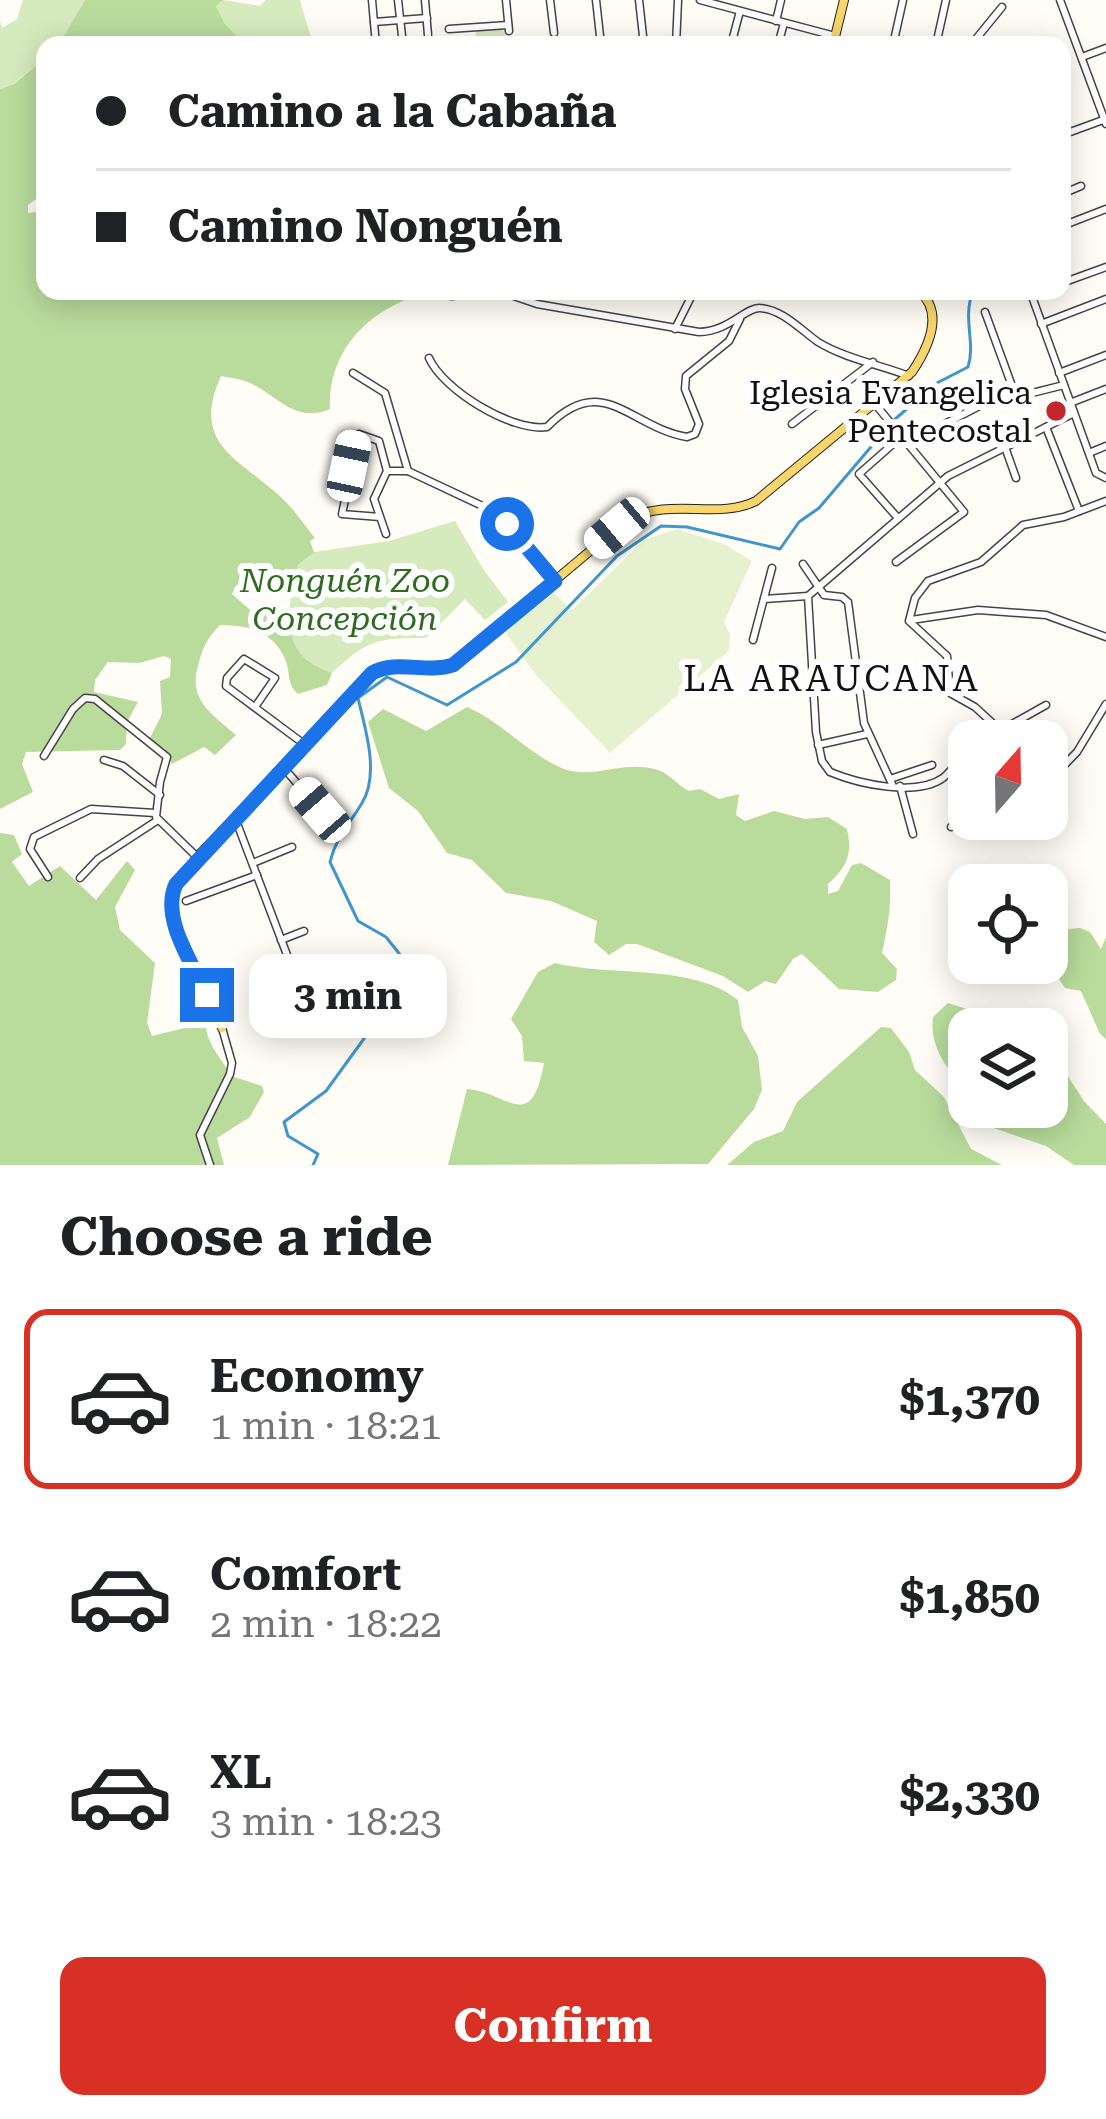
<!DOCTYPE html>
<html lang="en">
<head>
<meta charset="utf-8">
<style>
  :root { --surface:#fff; --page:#f2f2f2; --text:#202124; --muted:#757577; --line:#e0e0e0; --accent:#d93025 }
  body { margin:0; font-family:"Roboto Serif",serif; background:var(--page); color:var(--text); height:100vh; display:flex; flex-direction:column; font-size:45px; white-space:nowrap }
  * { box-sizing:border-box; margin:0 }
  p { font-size:39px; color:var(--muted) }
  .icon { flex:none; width:66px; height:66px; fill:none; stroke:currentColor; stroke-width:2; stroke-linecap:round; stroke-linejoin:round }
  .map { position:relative; height:1165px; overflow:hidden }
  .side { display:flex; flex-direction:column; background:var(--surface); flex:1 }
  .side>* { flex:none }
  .top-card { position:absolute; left:36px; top:36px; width:1035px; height:264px; border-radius:24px; box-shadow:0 6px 30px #0003; display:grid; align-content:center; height:264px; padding:0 60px; background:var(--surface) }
  .needle { width:78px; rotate:20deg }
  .tools { position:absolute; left:948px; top:720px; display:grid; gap:24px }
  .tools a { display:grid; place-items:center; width:120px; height:120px; border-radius:24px; background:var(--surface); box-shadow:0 6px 30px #0003; font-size:60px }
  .end { position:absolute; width:54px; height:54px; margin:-27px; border:15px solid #1a73e8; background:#fff; box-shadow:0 0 0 6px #fff }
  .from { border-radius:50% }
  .bubble { position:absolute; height:84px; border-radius:24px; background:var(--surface); box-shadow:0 6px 30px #0003; font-size:39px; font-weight:700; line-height:84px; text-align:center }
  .car { position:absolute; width:36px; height:72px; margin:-36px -18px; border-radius:15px; box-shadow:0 0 9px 3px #0007; background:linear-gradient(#fff 24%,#345 0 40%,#fff 0 76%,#345 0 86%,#fff 0) }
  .top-card b { display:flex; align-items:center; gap:42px; height:114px; font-size:45px }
  .top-card b+b { border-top:3px solid var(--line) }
  .top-card i { width:30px; height:30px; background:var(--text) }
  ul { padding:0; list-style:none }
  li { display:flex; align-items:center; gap:36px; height:180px; margin:0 24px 18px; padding:0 36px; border:6px solid transparent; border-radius:24px }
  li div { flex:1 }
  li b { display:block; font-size:45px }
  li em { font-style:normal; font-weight:700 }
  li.current { border-color:var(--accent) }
  li>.icon { width:108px; height:108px; stroke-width:1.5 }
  h2 { padding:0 60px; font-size:54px; line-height:144px }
  .button { display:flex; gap:24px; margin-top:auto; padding:24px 60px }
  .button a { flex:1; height:138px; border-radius:24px; background:var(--accent); color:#fff; font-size:48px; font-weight:700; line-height:138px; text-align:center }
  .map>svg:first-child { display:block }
  .green { fill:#d5ebbd }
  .forest { fill:#b9dc9c }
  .pitch { fill:#e6f2cf }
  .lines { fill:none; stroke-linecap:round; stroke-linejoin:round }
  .stream { stroke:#3f96cf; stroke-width:3 }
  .minor-casing { stroke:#444; stroke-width:9 }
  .major-casing { stroke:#222; stroke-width:10 }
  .minor { stroke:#fff; stroke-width:6 }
  .major { stroke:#f9d66b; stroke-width:8 }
  .route { stroke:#1a73e8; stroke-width:15 }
  .poi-dot { fill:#c4262e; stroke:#fff; stroke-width:4.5 }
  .labels { text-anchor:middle; stroke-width:12; stroke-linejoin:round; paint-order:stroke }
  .poi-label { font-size:33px; fill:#111; stroke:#fff; text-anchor:end }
  .park-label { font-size:33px; font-style:italic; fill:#2f6b1f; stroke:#fff }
  .neighbourhood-label { font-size:36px; letter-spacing:3px; fill:#111; stroke:#fff }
</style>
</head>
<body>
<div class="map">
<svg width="1106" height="1165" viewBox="0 0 1106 1165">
  <rect width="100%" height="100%" fill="#fffdf5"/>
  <g class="green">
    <path d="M23,0H85L58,45H45V58L13,84L0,89V20L2,28L17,19Z"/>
    <path d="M223,0L260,6L266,0H300L313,45H246L225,24L216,6Z"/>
    <path d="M502,29L510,41L531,40L545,45H475L476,30Z"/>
    <path d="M455,521L483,569L508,602L485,620L465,599L426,638C377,638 369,639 332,673C276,652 287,614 298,565L314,552L389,541Z"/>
  </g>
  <g class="forest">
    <path d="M85,0H223L216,6L225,24L246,45H58Z"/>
    <path d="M45,58V192L28,205V213L45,211V291H405L403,301C360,319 327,359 330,409C296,424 278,396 250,383C242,379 230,378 221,376C189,447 242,459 285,501C296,512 305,526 315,538L310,541L314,552L298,565L292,592C273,583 259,577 239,583L232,594L257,616L290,612C287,645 302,662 332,673L327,685L298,694C286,683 291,674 285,659C273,631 248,625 220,625C206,640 203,647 198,666C188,700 212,714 236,735L215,755L204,747L172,764L164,748L147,744L162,714L160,681L170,677L171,659L164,656L139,663L108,662L95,680L94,692L138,702L127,722L126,744L120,750L26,752L22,764L33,792L0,809V89L14,84Z"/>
    <path d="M467,707C504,723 527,754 564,769C594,780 624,759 658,770C670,774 677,785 689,791L700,789L719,799L739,794L736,815L745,821L774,811L805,819L828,817L847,829C853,854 847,867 828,884V894L838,891L852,865L861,863L890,880C891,910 888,924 882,953L897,969L896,980L878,992L839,989L802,954L793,959L776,984L765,981L748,992L723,976L637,944H626L609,955L594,942L597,921L551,901L506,893L472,860L447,853L418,811L389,788L368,722L383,709L426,731Z"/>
    <path d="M0,833L14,835L22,854L12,862L29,886L60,866L96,900L127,861L135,870L115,907L120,930L155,963L147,1023L152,1036L205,1023C209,1050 220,1054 231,1076L262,1086L264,1092L250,1117L217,1138L224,1165H0Z"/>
    <path d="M1080,928L1090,932L1101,949L1106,937V1039L1100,1034L1081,991L1065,988L1053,970L1042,963H1047V931Z"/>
    <path d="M555,963C609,977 692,963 738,1000L742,1027L758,1056L762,1090L754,1109L708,1164L448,1165L467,1089C507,1091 531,1136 544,1063L524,1061L522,1036L511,1019L538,972Z"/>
    <path d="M948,1003L988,1016H1019L1036,1029H969V1092C948,1072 929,1047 933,1017Z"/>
    <path d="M881,1027L891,1028L909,1052L915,1070L944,1097L971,1149L1002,1165H727L754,1142L783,1131L797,1102Z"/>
    <path d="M1047,1044L1084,1101L1106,1124V1165H1074L1046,1146L982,1124L976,1107H1047Z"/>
  </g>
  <path class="pitch" d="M677,529L726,545L752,561L724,622L730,634L729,651L610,753L536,675L505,632L552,591L572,610L644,540Z"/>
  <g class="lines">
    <path class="stream" d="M313,1165L318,1154L288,1136L284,1122L326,1091L413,971L386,937L358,921L330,862C336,837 349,825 362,803C380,774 365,728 358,698L387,677L447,705L516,662L617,556L661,526L687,527L780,549L799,522L819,508L893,421L935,384L968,367C976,343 962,319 973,291"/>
    <defs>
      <g id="minor">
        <path d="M372,0L376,45"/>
        <path d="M398,0L403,45"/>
        <path d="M425,0L428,35"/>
        <path d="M506,0L509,31"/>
        <path d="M550,0L554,33"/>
        <path d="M596,0L601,45"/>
        <path d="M639,0L644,45"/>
        <path d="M700,0L835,36"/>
        <path d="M1060,0L1106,124"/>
        <path d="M776,21L781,0"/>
        <path d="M374,22L427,18"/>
        <path d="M449,29L508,25"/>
        <path d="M676,45L678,0"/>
        <path d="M731,45L740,11"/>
        <path d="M778,45L784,23"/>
        <path d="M893,45L903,0"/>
        <path d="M936,45L946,0"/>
        <path d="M971,45L1002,7"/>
        <path d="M1082,57L1106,48"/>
        <path d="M1062,135L1103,120"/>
        <path d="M1062,194L1081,186"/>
        <path d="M1062,226L1106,209"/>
        <path d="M1062,283L1106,267"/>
        <path d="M499,291L537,304L699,332C728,332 746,307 760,308C782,309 801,330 818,342C844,358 880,365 909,376"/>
        <path d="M1030,291L1096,473L1106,478"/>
        <path d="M432,293L452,296L476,291"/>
        <path d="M985,312L1016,397L1064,385"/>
        <path d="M1041,324L1106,299"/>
        <path d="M675,329L694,291"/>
        <path d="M429,358C443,390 512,432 547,427C603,370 629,427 687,437L695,434L699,424L685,389L686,376L729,341L740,319"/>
        <path d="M353,373L385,393L408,471"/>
        <path d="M1059,373L1106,355"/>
        <path d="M1070,403L1106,389"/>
        <path d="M875,404L964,512L896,562"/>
        <path d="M792,424L873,362"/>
        <path d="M1046,427L1079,511"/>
        <path d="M908,443L987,402"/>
        <path d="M1005,447L1016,478"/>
        <path d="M1089,453L1106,446"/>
        <path d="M387,471H408L491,510L555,581"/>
        <path d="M380,517L342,514L359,434L379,441L387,471L374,499L386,534"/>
        <path d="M897,517L859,474L902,436"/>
        <path d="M803,564L824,595L842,597L848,602L864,723L892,784"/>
        <path d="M764,599L808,596"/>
        <path d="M911,620L978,610L1046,615L1106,637"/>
        <path d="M753,640L772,568"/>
        <path d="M255,707L275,678L244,659L227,678L226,686L304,744"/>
        <path d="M1000,730L975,707L950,693L947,656L909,621L915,598L928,581L981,562L1023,525L1064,517L1106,501"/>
        <path d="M982,741L1046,705"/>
        <path d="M818,745L867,734"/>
        <path d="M969,749C959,758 953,770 943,778C916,797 859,784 830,772L822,761L816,732L808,596L948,476L1074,413"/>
        <path d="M44,756L73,709L85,698L95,699L167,757L160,782L156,817L197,857"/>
        <path d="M104,760L123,766L160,795"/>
        <path d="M283,767L320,810"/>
        <path d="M890,779L932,765"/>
        <path d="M1047,783L1077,752L1106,704"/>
        <path d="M900,786L913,834"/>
        <path d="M235,818L303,997L277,1008"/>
        <path d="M951,827L973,819"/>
        <path d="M253,863L292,847"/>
        <path d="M48,877L30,849L34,837L91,809L155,813"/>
        <path d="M80,878L98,859L158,820"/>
        <path d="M186,901L257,875"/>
        <path d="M281,940L304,931"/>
        <path d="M210,1165L200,1135L230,1074L232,1063L222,1028"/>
      </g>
      <g id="major">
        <path d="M833,45L844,0"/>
        <path d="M222,1028L175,924L172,893L197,857L376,671C403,660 431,675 458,662L628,519C672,497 718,520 756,501L912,372C928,348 945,313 919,291"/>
      </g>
    </defs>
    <use href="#minor" class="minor-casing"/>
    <use href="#major" class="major-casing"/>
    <use href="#minor" class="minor"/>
    <use href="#major" class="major"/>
  </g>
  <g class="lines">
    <path class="route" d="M207,995C193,964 160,918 176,884L372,673C397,659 426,674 453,665L555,581L507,524"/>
  </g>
  <circle class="poi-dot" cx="1056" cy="411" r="12"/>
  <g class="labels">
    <g class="poi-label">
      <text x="1032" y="404">Iglesia Evangelica<tspan x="1032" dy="38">Pentecostal</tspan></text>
    </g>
    <g class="park-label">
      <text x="345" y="592">Nonguén Zoo<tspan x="345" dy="38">Concepción</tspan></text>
    </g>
    <g class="neighbourhood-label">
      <text x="832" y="691">LA ARAUCANA</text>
    </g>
  </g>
</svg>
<div class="tools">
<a><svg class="needle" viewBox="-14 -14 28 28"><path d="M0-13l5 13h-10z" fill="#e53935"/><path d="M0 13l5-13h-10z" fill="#757577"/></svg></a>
<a><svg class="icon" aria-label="locate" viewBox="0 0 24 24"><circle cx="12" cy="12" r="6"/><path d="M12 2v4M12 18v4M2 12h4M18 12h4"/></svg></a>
<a><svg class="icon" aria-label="layers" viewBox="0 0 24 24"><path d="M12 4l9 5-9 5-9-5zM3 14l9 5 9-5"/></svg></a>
</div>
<i class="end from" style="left:507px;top:524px"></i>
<i class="end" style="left:207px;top:995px"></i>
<div class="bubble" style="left:249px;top:954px;width:198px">3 min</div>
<i class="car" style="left:349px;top:466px;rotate:12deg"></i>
<i class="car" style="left:617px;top:528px;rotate:230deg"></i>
<i class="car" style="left:320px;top:810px;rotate:319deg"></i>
<div class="top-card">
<b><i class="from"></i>Camino a la Cabaña</b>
<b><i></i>Camino Nonguén</b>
</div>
</div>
<section class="side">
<h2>Choose a ride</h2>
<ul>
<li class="current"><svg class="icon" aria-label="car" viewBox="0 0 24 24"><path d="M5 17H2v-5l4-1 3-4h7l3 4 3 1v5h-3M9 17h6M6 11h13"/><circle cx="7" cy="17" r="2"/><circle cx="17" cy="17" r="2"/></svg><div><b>Economy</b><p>1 min · 18:21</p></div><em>$1,370</em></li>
<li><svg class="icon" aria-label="car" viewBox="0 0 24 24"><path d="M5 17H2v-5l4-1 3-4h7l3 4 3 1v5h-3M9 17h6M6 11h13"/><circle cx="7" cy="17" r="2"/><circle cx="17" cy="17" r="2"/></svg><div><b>Comfort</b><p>2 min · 18:22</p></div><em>$1,850</em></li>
<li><svg class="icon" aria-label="car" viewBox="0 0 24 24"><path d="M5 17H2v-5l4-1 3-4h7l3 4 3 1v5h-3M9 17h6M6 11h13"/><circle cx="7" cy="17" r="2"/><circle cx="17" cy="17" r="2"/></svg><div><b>XL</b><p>3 min · 18:23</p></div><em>$2,330</em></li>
</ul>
<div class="button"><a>Confirm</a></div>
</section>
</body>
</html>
